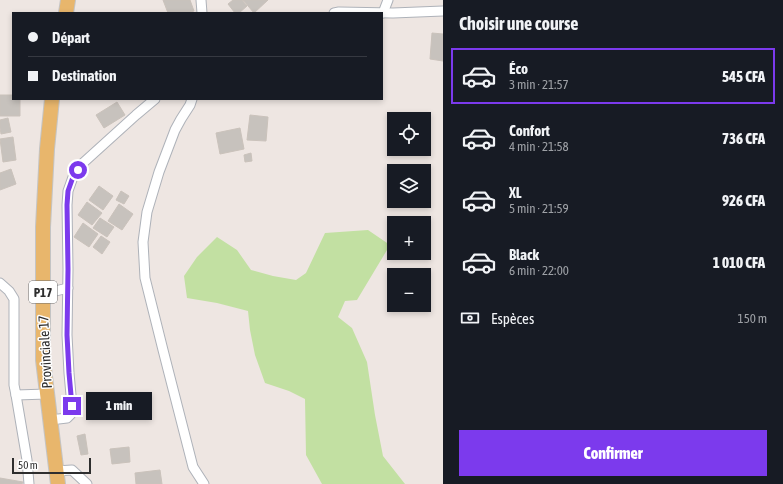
<!DOCTYPE html>
<html lang="fr">
<head>
<meta charset="utf-8">
<style>
  :root { --surface:#171b24; --page:#20242c; --text:#f1f3f6; --muted:#9ea1a6; --line:#363941; --accent:#7c3aed }
  body { margin:0; font-family:"Asap Condensed",sans-serif; background:var(--page); color:var(--text); height:100vh; display:flex; flex-direction:column; font-size:15px; white-space:nowrap }
  * { box-sizing:border-box; margin:0 }
  p { font-size:13px; color:var(--muted) }
  .icon { flex:none; width:22px; height:22px; fill:none; stroke:currentColor; stroke-width:2; stroke-linecap:round; stroke-linejoin:round }
  .map { position:relative; flex:1; overflow:hidden }
  .sheet { display:flex; flex-direction:column; background:var(--surface); width:340px }
  .sheet>* { flex:none }
  .banner { position:absolute; left:12px; top:12px; width:371px; height:88px; border-radius:0px; box-shadow:0 2px 6px #0003; display:grid; align-content:center; height:88px; padding:0 16px; background:var(--surface) }
  .tools { position:absolute; left:387px; top:112px; display:grid; gap:8px }
  .tools a { display:grid; place-items:center; width:44px; height:44px; border-radius:0px; background:var(--surface); box-shadow:0 2px 6px #0003; font-size:20px }
  .scale { position:absolute; left:12px; bottom:10px; width:79px; box-sizing:border-box; padding-left:4px; border:2px solid #2e2e2e; border-top:0; font-size:11px; line-height:14px; white-space:nowrap; color:#2e2e2e; -webkit-text-stroke:3px #fff; paint-order:stroke }
  .end { position:absolute; width:18px; height:18px; margin:-9px; border:5px solid #7c3aed; background:#fff; box-shadow:0 0 0 2px #fff }
  .from { border-radius:50% }
  .bubble { position:absolute; height:28px; border-radius:0px; background:var(--surface); box-shadow:0 2px 6px #0003; font-size:13px; font-weight:800; line-height:28px; text-align:center }
  .banner b { display:flex; align-items:center; gap:14px; height:38px; font-size:15px }
  .banner b+b { border-top:1px solid var(--line) }
  .banner i { width:10px; height:10px; background:var(--text) }
  ul { padding:0; list-style:none }
  li { display:flex; align-items:center; gap:12px; height:56px; margin:0 8px 6px; padding:0 8px; border:2px solid transparent; border-radius:0px }
  li div { flex:1 }
  li b { display:block; font-size:15px }
  li em { font-style:normal; font-weight:800 }
  li.selected { border-color:var(--accent) }
  li>.icon { width:36px; height:36px; stroke-width:1.5 }
  h2 { padding:0 16px; font-size:18px; line-height:48px }
  .pay { display:flex; align-items:center; gap:10px; height:44px; padding:0 16px; font-size:15px }
  .pay p { margin-inline-start:auto }
  .action { display:flex; gap:8px; margin-top:auto; padding:8px 16px }
  .action a { flex:1; height:46px; border-radius:0px; background:var(--accent); color:#fff; font-size:16px; font-weight:800; line-height:46px; text-align:center }
  main { display:flex; flex:1; min-height:0 }
  .map>svg:first-child { display:block }
  .green { fill:#c2e0a2 }
  .building { fill:#c7c2bd; stroke:#cac2bb }
  .lines { fill:none; stroke-linecap:round; stroke-linejoin:round }
  .street-casing { stroke:#aeb2b9; stroke-width:11 }
  .primary-casing { stroke:#c4c4c4; stroke-width:16 }
  .street { stroke:#fff; stroke-width:9 }
  .primary { stroke:#e8b66c; stroke-width:14 }
  .route { stroke:#7c3aed; stroke-width:5 }
  .labels { text-anchor:middle; stroke-width:3; stroke-linejoin:round; paint-order:stroke }
  .shield { fill:#fff; stroke:#6d6d6d; stroke-width:1 }
  .shield-label { font-size:13px; font-weight:bold; fill:#2e2e2e }
  .street-label { font-size:14px; fill:#2e2e2e; stroke:#fff }
</style>
</head>
<body>
<main>
<div class="map">
<svg width="443" height="484" viewBox="0 0 443 484">
  <rect width="100%" height="100%" fill="#eee6e2"/>
  <path class="green" d="M368,230L390,245L357,300L345,301L338,317L352,328L367,362L375,415L383,456L405,484H322L306,455L305,399L289,391L265,383L255,355L250,330L248,311L217,303L187,298L184,276L197,257L217,237L237,250L251,270L273,276L296,280L306,273L325,233Z"/>
  <g class="building">
    <path d="M163,0H190L194,11L187,13H168Z"/>
    <path d="M233,0H242L247,6L239,13H235L228,4Z"/>
    <path d="M243,0H268L254,13Z"/>
    <path d="M432,33L443,34V61L430,59Z"/>
    <path d="M0,95H13V99H20V116H0Z"/>
    <path d="M117,102L125,115L104,128L96,115Z"/>
    <path d="M250,115L268,117L266,141L247,140Z"/>
    <path d="M8,118L11,132L1,134L0,128V120Z"/>
    <path d="M240,128L244,149L220,154L216,133Z"/>
    <path d="M13,137L16,160L3,162L0,139Z"/>
    <path d="M251,153L252,161L245,162L244,155Z"/>
    <path d="M11,169L16,184L0,190V173Z"/>
    <path d="M99,186L113,196L103,210L89,200Z"/>
    <path d="M121,191L129,196L124,204L116,200Z"/>
    <path d="M87,202L102,213L92,225L78,215Z"/>
    <path d="M119,204L133,214L122,230L108,221Z"/>
    <path d="M100,218L114,227L107,237L93,228Z"/>
    <path d="M83,223L98,234L89,247L74,237Z"/>
    <path d="M101,236L110,242L102,254L93,247Z"/>
    <path d="M85,434L88,454L81,455L77,436Z"/>
    <path d="M129,447L130,462L112,464L110,449Z"/>
    <path d="M160,470L162,484H136L135,473Z"/>
    <path d="M0,478L23,482L22,484H0Z"/>
  </g>
  <g class="lines">
    <defs>
      <g id="street">
        <path d="M201,0L202,13"/>
        <path d="M334,13L339,12L393,13L443,11"/>
        <path d="M383,13L388,0"/>
        <path d="M192,99L190,105L181,119L175,130L159,172L147,212L143,242L145,278L163,350L193,467L204,484"/>
        <path d="M0,283L9,291L14,299V385L16,395L47,394"/>
        <path d="M43,294L68,288"/>
        <path d="M16,395L27,460L29,484"/>
        <path d="M50,420L67,418L71,414L72,406L69,373L67,335L68,269L67,205L68,191L73,177L83,163L136,115L155,99"/>
        <path d="M56,471L72,470L87,484"/>
      </g>
      <g id="primary">
        <path d="M66,13L68,0"/>
        <path d="M52,99L47,149L43,227V360L58,484"/>
      </g>
    </defs>
    <use href="#street" class="street-casing"/>
    <use href="#primary" class="primary-casing"/>
    <use href="#street" class="street"/>
    <use href="#primary" class="primary"/>
  </g>
  <g class="lines">
    <path class="route" d="M72,406L69,373L67,335L68,269L67,205L68,191L73,177L78,170"/>
  </g>
  <g class="labels">
    <rect class="shield" x="29" y="281" width="28" height="22" rx="3"/>
    <g class="shield-label">
      <text x="43" y="297">P17</text>
    </g>
    <g class="street-label">
      <text transform="translate(45 352) rotate(-93)" y="5">Provinciale 17</text>
    </g>
  </g>
</svg>
<div class="tools">
<a><svg class="icon" aria-label="locate" viewBox="0 0 24 24"><circle cx="12" cy="12" r="6"/><path d="M12 2v4M12 18v4M2 12h4M18 12h4"/></svg></a>
<a><svg class="icon" aria-label="layers" viewBox="0 0 24 24"><path d="M12 4l9 5-9 5-9-5zM3 14l9 5 9-5"/></svg></a>
<a>+</a>
<a>−</a>
</div>
<div class="scale">50 m</div>
<i class="end from" style="left:78px;top:170px"></i>
<i class="end" style="left:72px;top:406px"></i>
<div class="bubble" style="left:86px;top:392px;width:66px">1 min</div>
<div class="banner">
<b><i class="from"></i>Départ</b>
<b><i></i>Destination</b>
</div>
</div>
<section class="sheet">
<h2>Choisir une course</h2>
<ul>
<li class="selected"><svg class="icon" aria-label="car" viewBox="0 0 24 24"><path d="M5 17H2v-5l4-1 3-4h7l3 4 3 1v5h-3M9 17h6M6 11h13"/><circle cx="7" cy="17" r="2"/><circle cx="17" cy="17" r="2"/></svg><div><b>Éco</b><p>3 min · 21:57</p></div><em>545 CFA</em></li>
<li><svg class="icon" aria-label="car" viewBox="0 0 24 24"><path d="M5 17H2v-5l4-1 3-4h7l3 4 3 1v5h-3M9 17h6M6 11h13"/><circle cx="7" cy="17" r="2"/><circle cx="17" cy="17" r="2"/></svg><div><b>Confort</b><p>4 min · 21:58</p></div><em>736 CFA</em></li>
<li><svg class="icon" aria-label="car" viewBox="0 0 24 24"><path d="M5 17H2v-5l4-1 3-4h7l3 4 3 1v5h-3M9 17h6M6 11h13"/><circle cx="7" cy="17" r="2"/><circle cx="17" cy="17" r="2"/></svg><div><b>XL</b><p>5 min · 21:59</p></div><em>926 CFA</em></li>
<li><svg class="icon" aria-label="car" viewBox="0 0 24 24"><path d="M5 17H2v-5l4-1 3-4h7l3 4 3 1v5h-3M9 17h6M6 11h13"/><circle cx="7" cy="17" r="2"/><circle cx="17" cy="17" r="2"/></svg><div><b>Black</b><p>6 min · 22:00</p></div><em>1 010 CFA</em></li>
</ul>
<div class="pay"><svg class="icon" aria-label="cash" viewBox="0 0 24 24"><path d="M3 7h18v10H3z"/><circle cx="12" cy="12" r="2"/></svg>Espèces<p>150 m</p></div>
<div class="action"><a>Confirmer</a></div>
</section>
</main>
</body>
</html>
